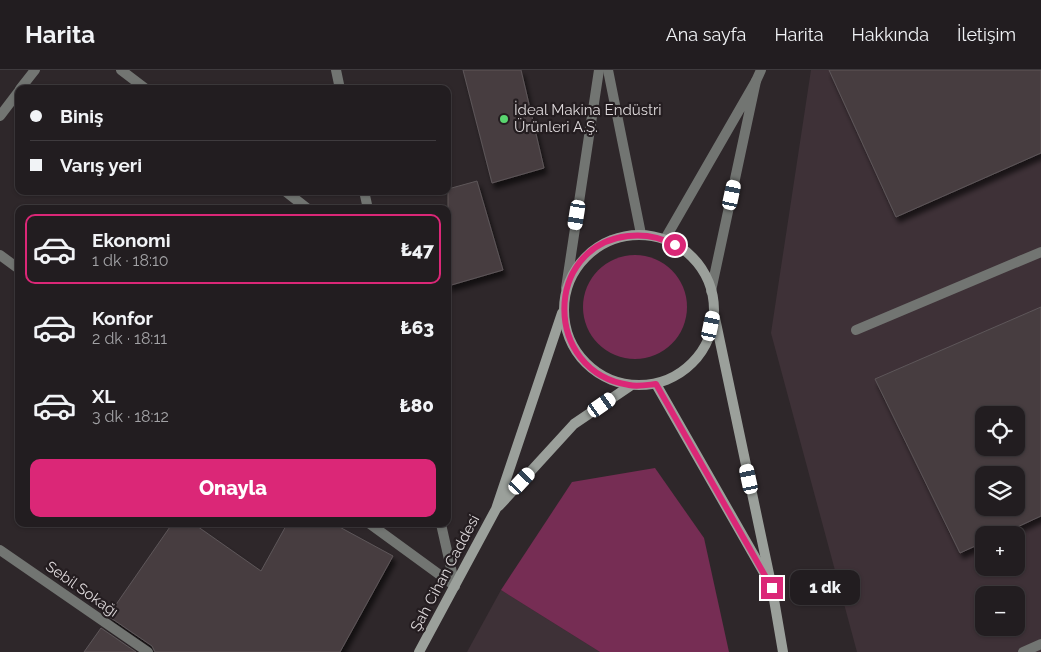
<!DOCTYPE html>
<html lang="tr">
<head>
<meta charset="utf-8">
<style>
  :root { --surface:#221d20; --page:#2e2a2d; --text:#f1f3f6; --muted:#a2a2a5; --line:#3f3b3e; --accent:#db2777 }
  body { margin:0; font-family:Raleway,sans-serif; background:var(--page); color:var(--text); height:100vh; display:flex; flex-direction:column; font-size:19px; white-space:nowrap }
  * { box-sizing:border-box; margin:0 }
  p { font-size:16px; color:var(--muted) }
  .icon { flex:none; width:28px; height:28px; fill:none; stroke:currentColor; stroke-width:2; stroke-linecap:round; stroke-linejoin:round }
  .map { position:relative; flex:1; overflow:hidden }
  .panel { position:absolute; left:15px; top:135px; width:436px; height:322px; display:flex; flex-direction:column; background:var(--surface); border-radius:10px; box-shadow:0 1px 4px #0004,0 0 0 1px var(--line) }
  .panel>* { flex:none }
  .guide { position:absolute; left:15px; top:15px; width:436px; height:110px; border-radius:10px; box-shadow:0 1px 4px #0004,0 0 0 1px var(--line); display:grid; align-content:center; height:110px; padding:0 15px; background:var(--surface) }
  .fabs { position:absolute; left:975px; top:336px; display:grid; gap:10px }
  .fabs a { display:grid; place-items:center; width:50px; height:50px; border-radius:10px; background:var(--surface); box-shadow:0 1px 4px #0004,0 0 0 1px var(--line); font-size:25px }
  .end { position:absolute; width:22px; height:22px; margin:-11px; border:6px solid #db2777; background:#fff; box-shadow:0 0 0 2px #fff }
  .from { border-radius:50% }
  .bubble { position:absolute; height:35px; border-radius:10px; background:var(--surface); box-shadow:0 1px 4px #0004,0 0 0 1px var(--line); font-size:16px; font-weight:800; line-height:35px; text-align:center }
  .car { position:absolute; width:15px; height:30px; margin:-15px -8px; border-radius:6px; box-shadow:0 0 4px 1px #0007; background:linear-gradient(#fff 24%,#345 0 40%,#fff 0 76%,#345 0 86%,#fff 0) }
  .guide b { display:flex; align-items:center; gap:18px; height:48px; font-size:19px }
  .guide b+b { border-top:1px solid var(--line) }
  .guide i { width:12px; height:12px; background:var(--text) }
  ul { padding:9px 0 0; list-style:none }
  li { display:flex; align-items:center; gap:15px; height:70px; margin:0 10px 8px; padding:0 5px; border:2px solid transparent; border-radius:10px }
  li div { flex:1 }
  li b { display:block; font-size:19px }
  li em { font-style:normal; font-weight:800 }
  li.on { border-color:var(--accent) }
  li>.icon { width:45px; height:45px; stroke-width:1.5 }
  .action { display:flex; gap:10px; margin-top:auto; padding:10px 15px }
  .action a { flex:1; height:58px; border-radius:10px; background:var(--accent); color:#fff; font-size:20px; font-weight:800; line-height:58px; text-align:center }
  header { display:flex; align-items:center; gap:30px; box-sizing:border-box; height:70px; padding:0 25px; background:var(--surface); border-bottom:1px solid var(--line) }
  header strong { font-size:24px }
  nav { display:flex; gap:28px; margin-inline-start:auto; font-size:18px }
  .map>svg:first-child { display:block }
  .built { fill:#3e3137; fill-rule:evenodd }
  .green { fill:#762d54 }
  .building { fill:#463e41; stroke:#5e5659; fill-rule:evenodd; filter:url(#shadow) }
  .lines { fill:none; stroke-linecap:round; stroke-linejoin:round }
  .service { stroke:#727572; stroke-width:10 }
  .minor { stroke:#727572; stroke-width:10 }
  .tertiary { stroke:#727572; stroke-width:10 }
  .secondary { stroke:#9ba09b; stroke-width:10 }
  .route { stroke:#db2777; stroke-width:6 }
  .poi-dot { fill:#59d56f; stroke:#241d20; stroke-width:2 }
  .labels { text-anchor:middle; stroke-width:4.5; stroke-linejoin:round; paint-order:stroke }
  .poi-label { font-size:15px; fill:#ded9db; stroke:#241d20; text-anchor:start }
  .street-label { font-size:15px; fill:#ded9db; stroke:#241d20 }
</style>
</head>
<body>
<header>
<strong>Harita</strong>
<nav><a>Ana sayfa</a><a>Harita</a><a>Hakkında</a><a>İletişim</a></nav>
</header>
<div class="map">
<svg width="1041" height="582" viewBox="0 0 1041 582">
  <defs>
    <filter id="shadow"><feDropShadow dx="3" dy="5.5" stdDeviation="2.5" flood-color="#0009"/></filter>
  </defs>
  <rect width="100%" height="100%" fill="#2e272a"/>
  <g class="built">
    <path d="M811,0H1041V582H857L771,263ZM984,345H1016V378H984ZM984,405H1016V438H984ZM984,465H1016V498H984ZM984,525H1016V558H984Z"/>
    <path d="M501,520L600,582H467Z"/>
  </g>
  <g class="green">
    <circle cx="635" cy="237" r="52"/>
    <path d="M655,398L704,468L729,582H600L501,520L572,412Z"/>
  </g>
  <g class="building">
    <path d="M463,0H521L544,98L492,113Z"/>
    <path d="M829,0H1041V83L896,147Z"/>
    <path d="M477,111L503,200L448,216V119Z"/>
    <path d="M1041,237V446L1000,465H984V472L960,483L875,309ZM984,345H1016V378H984ZM984,405H1016V438H984Z"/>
    <path d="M172,454H194L261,501L287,454H334L393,486L340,582H155L152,576L108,546Z"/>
    <path d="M101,558L136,582H84Z"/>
  </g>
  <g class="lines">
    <g class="service">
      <path d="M856,260L1041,182"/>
      <path d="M1023,582L1041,574"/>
    </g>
    <g class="minor">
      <path d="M121,0L146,19"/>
      <path d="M336,0L340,19"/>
      <path d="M608,0L641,164"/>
      <path d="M20,19L35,0"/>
      <path d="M0,46L19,21"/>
      <path d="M285,121L308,139"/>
      <path d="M364,121L368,139"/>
      <path d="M0,185L19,199"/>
      <path d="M566,218L599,0"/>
      <path d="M370,454L455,516"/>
      <path d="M441,454L455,516"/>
      <path d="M0,480L148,582"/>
    </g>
    <g class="tertiary">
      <path d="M756,11L761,0"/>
      <path d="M665,169L756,11L711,221"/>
    </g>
    <g class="secondary">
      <circle cx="639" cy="240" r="75"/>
      <path d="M715,248L772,518L783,582"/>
      <path d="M656,314L767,508"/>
      <path d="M499,436L574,354L630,316"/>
      <path d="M419,582L496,439L562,243"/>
    </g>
  </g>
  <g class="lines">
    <path class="route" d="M675,175C660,167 645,164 628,166C543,176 543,302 629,315C637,317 647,315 656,314L772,518"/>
  </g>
  <circle class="poi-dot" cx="504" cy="49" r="5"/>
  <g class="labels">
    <g class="poi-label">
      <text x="514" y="45">İdeal Makina Endüstri<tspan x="514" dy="17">Ürünleri A.Ş.</tspan></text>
    </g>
    <g class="street-label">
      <text transform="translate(445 503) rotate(-62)" y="5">Şah Cihan Caddesi</text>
      <text transform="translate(82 519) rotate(35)" y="5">Sebil Sokağı</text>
    </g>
  </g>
</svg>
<div class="fabs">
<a><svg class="icon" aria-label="locate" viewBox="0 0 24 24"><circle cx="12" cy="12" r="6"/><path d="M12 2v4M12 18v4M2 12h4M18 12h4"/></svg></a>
<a><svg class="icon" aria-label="layers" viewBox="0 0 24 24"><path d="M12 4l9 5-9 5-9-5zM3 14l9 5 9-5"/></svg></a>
<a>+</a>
<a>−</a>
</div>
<i class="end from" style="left:675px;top:175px"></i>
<i class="end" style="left:772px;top:518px"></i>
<div class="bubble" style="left:790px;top:500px;width:70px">1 dk</div>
<i class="car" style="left:732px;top:125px;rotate:12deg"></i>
<i class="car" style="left:577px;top:145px;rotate:189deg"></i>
<i class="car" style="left:711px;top:256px;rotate:12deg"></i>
<i class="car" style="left:602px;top:335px;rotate:55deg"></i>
<i class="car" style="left:749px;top:409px;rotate:348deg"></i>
<i class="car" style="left:522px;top:411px;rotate:43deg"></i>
<div class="guide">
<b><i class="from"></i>Biniş</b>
<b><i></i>Varış yeri</b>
</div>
<section class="panel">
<ul>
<li class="on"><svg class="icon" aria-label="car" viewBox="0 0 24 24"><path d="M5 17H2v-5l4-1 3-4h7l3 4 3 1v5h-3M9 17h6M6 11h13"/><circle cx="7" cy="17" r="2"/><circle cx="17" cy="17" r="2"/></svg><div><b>Ekonomi</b><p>1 dk · 18:10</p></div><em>₺47</em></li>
<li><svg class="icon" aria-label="car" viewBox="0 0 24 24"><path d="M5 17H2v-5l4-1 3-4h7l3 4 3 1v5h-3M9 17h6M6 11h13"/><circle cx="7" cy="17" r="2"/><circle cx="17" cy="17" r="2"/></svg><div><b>Konfor</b><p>2 dk · 18:11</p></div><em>₺63</em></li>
<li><svg class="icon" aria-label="car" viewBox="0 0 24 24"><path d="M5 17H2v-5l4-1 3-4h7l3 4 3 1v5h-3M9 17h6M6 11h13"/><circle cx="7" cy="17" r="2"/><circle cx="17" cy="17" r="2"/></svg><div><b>XL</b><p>3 dk · 18:12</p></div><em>₺80</em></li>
</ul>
<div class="action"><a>Onayla</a></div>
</section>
</div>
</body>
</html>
